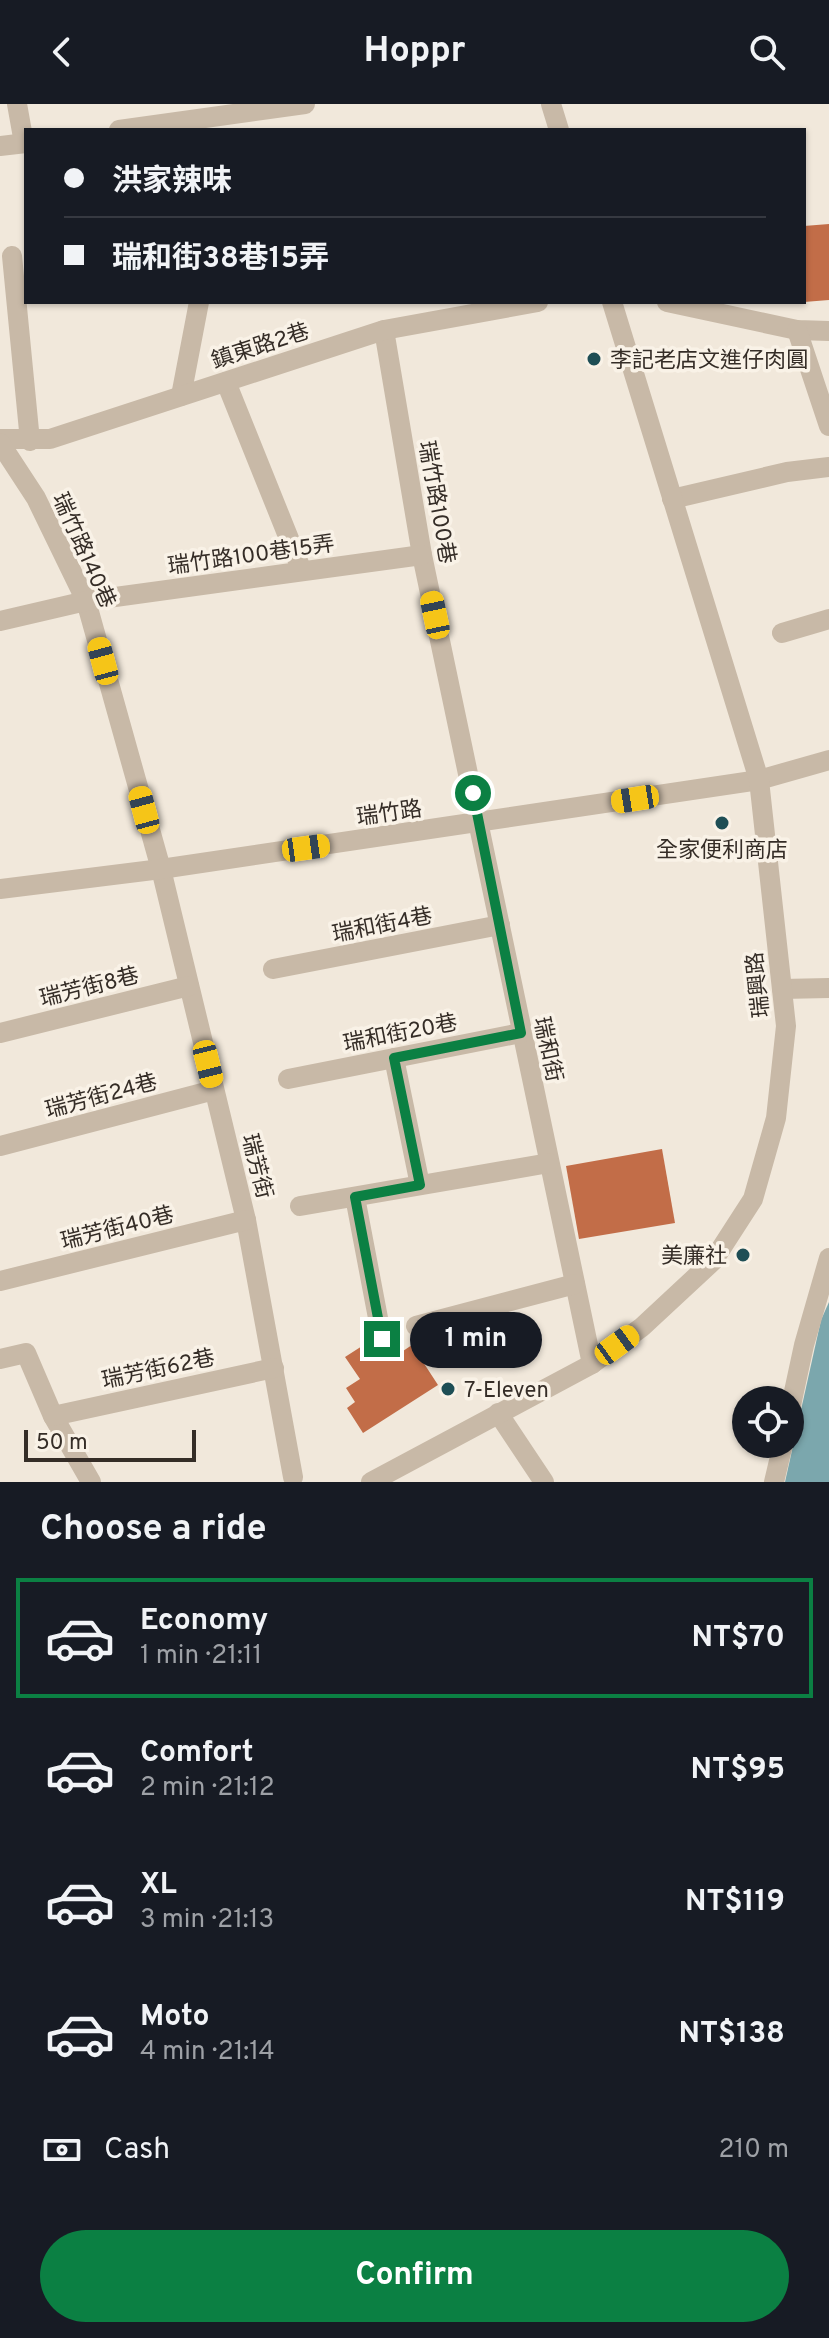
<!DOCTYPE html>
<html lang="en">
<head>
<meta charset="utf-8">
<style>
  :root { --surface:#171b24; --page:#20242c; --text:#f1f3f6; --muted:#9ea1a6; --line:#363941; --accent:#0b8043 }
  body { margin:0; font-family:Overpass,"Noto Sans TC",sans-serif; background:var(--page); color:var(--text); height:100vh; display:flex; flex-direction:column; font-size:30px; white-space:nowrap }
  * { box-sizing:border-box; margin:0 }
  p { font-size:26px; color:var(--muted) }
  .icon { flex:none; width:44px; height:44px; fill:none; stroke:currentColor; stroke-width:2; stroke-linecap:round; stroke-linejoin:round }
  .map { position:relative; height:1378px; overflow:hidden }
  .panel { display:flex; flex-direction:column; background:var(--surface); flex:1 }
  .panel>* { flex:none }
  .hud { position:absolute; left:24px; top:24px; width:782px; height:176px; border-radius:0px; box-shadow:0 2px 6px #0004; display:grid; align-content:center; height:176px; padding:0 40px; background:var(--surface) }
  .fabs { position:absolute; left:732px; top:1282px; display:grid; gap:16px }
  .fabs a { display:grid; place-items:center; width:72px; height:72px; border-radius:50%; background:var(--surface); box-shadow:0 2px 6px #0004; font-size:40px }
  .scale { position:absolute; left:24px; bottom:20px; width:172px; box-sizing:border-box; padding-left:8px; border:4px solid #352d27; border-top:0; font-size:22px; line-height:28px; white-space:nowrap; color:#352d27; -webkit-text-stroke:6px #f9f2e7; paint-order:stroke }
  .end { position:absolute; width:36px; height:36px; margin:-18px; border:10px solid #0b8043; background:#fff; box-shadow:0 0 0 4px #fff }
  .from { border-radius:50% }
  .bubble { position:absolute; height:56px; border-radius:28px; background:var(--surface); box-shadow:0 2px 6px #0004; font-size:26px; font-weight:700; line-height:56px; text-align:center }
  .car { position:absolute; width:24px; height:48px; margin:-24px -12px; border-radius:10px; box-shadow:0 0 6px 2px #0007; background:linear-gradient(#f5c518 24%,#345 0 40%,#f5c518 0 76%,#345 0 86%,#f5c518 0) }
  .hud b { display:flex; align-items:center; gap:28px; height:76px; font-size:30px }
  .hud b+b { border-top:2px solid var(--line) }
  .hud i { width:20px; height:20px; background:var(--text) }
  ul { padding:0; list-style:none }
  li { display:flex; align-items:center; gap:24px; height:120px; margin:0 16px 12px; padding:0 24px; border:4px solid transparent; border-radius:0px }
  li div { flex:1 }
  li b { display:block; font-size:30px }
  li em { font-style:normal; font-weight:700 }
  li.selected { border-color:var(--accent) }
  li>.icon { width:72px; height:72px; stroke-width:1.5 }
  h2 { padding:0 40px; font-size:36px; line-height:96px }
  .pay { display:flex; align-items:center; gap:20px; height:88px; padding:0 40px; font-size:30px }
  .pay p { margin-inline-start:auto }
  .cta { display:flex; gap:16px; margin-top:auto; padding:16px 40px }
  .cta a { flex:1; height:92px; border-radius:48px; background:var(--accent); color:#fff; font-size:32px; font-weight:700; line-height:92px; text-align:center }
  header { display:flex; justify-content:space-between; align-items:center; height:104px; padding:0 40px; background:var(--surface); font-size:36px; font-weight:700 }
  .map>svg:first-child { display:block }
  .water { fill:#7ba7ad }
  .building { fill:#c26d48 }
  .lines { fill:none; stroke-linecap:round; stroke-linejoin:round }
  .minor { stroke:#c8b9a7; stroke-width:20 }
  .route { stroke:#0b8043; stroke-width:10 }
  .poi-dot { fill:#1e4e55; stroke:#f9f2e7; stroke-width:3 }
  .labels { text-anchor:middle; stroke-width:7; stroke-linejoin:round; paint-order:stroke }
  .street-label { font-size:22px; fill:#352d27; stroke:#f9f2e7 }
  .poi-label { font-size:22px; fill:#352d27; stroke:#f9f2e7; text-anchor:start }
</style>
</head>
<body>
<header><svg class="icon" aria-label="back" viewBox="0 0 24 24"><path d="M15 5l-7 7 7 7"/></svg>Hoppr<svg class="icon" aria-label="search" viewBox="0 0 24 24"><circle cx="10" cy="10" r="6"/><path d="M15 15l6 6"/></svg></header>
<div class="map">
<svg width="829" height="1378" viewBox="0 0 829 1378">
  <rect width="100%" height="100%" fill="#f1e8db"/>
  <path class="water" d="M829,1198V1378H785L821,1216Z"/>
  <g class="building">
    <path d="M829,120V196L804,198V122Z"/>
    <path d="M662,1045L675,1119L579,1135L566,1062Z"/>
    <path d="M373,1235L388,1257L412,1241L438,1281L363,1329L347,1304L355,1298L346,1284L360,1275L345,1253Z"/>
  </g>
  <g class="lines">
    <g class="minor">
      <path d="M17,0L24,39"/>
      <path d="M551,0L559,26"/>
      <path d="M119,26L305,0"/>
      <path d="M0,42L26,39"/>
      <path d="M12,152L30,337"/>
      <path d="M667,198L797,226L829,227"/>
      <path d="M384,226L422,451L592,1260"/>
      <path d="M797,226L829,322"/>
      <path d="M226,278L302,467"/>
      <path d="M181,292L199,198"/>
      <path d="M0,335H50L384,226L538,198"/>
      <path d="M0,339L36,394L86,497L161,765L246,1116L293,1373"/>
      <path d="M672,395L787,368L829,363"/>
      <path d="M0,517L86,497L422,451"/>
      <path d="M782,529L829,515"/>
      <path d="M0,785L161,765L759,676L829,656"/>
      <path d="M273,865L500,821"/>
      <path d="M782,885L829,884"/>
      <path d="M0,929L189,882"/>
      <path d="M394,954L420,1081"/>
      <path d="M288,975L521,929"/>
      <path d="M0,1042L214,986"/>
      <path d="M355,1093L382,1235"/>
      <path d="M300,1102L549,1059"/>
      <path d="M0,1177L246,1116"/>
      <path d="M416,1222L575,1180"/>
      <path d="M0,1255L26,1249L53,1312L91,1378"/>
      <path d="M790,1306L804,1241L829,1154"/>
      <path d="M498,1309L544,1378"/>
      <path d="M53,1312L274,1264"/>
      <path d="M371,1378L592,1260L642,1223L713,1157L753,1095L776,1014L786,922L759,676L612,198"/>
      <path d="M774,1378L783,1340"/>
    </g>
  </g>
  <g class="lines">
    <path class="route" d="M382,1235L355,1093L420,1081L394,954L521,929L473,689"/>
  </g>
  <g class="poi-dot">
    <circle cx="594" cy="255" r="8"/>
    <circle cx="722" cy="719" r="8"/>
    <circle cx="743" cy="1151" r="8"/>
    <circle cx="448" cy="1285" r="8"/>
  </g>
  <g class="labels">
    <g class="street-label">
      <text transform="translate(260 241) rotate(-18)" y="8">鎮東路2巷</text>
      <text transform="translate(438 398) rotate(80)" y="8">瑞竹路100巷</text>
      <text transform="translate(85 446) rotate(66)" y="8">瑞竹路140巷</text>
      <text transform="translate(251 450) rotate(-8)" y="8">瑞竹路100巷15弄</text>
      <text transform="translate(389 708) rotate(-8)" y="8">瑞竹路</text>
      <text transform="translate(382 820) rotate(-11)" y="8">瑞和街4巷</text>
      <text transform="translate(757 881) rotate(-96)" y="8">瑞興路</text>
      <text transform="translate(89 882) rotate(-14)" y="8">瑞芳街8巷</text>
      <text transform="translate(400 928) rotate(-11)" y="8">瑞和街20巷</text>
      <text transform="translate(549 945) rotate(78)" y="8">瑞和街</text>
      <text transform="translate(101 991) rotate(-15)" y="8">瑞芳街24巷</text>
      <text transform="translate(258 1062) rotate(76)" y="8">瑞芳街</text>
      <text transform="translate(117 1123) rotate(-14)" y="8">瑞芳街40巷</text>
      <text transform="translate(158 1264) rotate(-12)" y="8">瑞芳街62巷</text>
    </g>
    <g class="poi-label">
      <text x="610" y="263">李記老店文進仔肉圓</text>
      <text x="722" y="753" text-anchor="middle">全家便利商店</text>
      <text x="727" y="1159" text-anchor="end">美廉社</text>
      <text x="464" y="1293">7-Eleven</text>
    </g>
  </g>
</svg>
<div class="fabs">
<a><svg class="icon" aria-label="locate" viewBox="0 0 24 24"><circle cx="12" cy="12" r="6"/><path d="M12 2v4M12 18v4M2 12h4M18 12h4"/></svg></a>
</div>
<div class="scale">50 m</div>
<i class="end from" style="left:473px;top:689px"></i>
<i class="end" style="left:382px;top:1235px"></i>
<div class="bubble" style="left:410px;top:1208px;width:132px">1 min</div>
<i class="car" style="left:435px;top:511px;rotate:348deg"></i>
<i class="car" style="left:103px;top:557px;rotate:345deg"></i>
<i class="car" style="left:635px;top:695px;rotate:261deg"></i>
<i class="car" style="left:144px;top:706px;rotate:345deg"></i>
<i class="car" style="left:306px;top:744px;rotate:82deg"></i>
<i class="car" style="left:208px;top:960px;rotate:166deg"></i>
<i class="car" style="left:617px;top:1241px;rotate:54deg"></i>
<div class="hud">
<b><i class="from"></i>洪家辣味</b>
<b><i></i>瑞和街38巷15弄</b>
</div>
</div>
<section class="panel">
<h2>Choose a ride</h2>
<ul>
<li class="selected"><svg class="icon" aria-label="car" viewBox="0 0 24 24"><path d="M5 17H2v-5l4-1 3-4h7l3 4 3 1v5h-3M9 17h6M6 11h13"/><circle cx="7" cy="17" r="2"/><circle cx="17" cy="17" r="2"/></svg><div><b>Economy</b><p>1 min · 21:11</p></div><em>NT$70</em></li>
<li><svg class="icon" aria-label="car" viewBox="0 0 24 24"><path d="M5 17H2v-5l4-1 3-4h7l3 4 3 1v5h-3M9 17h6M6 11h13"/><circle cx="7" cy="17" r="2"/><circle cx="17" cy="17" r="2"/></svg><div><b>Comfort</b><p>2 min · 21:12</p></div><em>NT$95</em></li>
<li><svg class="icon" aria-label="car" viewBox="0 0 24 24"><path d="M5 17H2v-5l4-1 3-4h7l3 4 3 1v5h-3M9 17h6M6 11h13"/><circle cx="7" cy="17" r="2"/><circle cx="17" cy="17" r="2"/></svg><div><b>XL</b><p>3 min · 21:13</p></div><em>NT$119</em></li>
<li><svg class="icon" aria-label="car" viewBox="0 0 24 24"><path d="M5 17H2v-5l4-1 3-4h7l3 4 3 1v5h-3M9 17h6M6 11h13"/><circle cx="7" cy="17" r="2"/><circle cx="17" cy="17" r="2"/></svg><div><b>Moto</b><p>4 min · 21:14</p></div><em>NT$138</em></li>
</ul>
<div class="pay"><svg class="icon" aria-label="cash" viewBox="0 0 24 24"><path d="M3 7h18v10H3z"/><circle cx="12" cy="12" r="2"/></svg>Cash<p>210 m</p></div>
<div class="cta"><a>Confirm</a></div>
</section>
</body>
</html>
